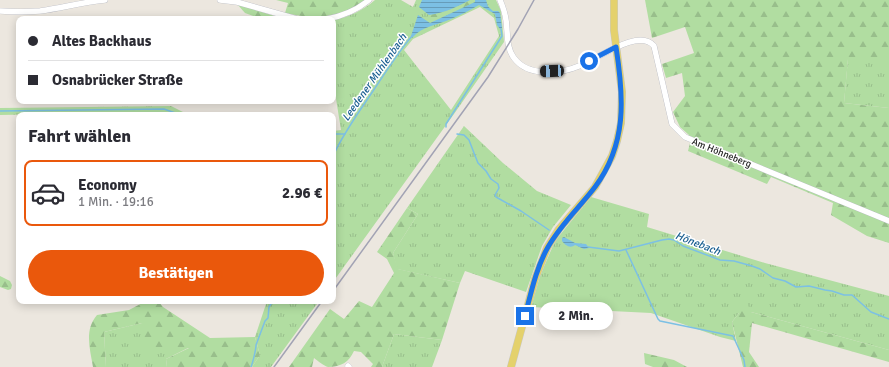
<!DOCTYPE html>
<html lang="de">
<head>
<meta charset="utf-8">
<style>
  :root { --surface:#fff; --page:#f2f2f3; --text:#2b2b33; --muted:#7c7c81; --line:#e1e1e2; --accent:#ea580c }
  body { margin:0; font-family:Signika,sans-serif; background:var(--page); color:var(--text); height:100vh; display:flex; flex-direction:column; font-size:15px; white-space:nowrap }
  * { box-sizing:border-box; margin:0 }
  p { font-size:13px; color:var(--muted) }
  .icon { flex:none; width:22px; height:22px; fill:none; stroke:currentColor; stroke-width:2; stroke-linecap:round; stroke-linejoin:round }
  .map { position:relative; flex:1; overflow:hidden }
  .side { position:absolute; left:16px; top:112px; width:320px; height:192px; display:flex; flex-direction:column; background:var(--surface); border-radius:8px; box-shadow:0 2px 10px #0003 }
  .side>* { flex:none }
  .top-card { position:absolute; left:16px; top:16px; width:320px; height:88px; border-radius:8px; box-shadow:0 2px 10px #0003; display:grid; align-content:center; height:88px; padding:0 12px; background:var(--surface) }
  .end { position:absolute; width:18px; height:18px; margin:-9px; border:5px solid #1a73e8; background:#fff; box-shadow:0 0 0 2px #fff }
  .from { border-radius:50% }
  .bubble { position:absolute; height:28px; border-radius:14px; background:var(--surface); box-shadow:0 2px 10px #0003; font-size:13px; font-weight:700; line-height:28px; text-align:center }
  .car { position:absolute; width:12px; height:24px; margin:-12px -6px; border-radius:5px; box-shadow:0 0 3px 1px #0007; background:linear-gradient(#222 24%,#8ab4d8 0 40%,#222 0 76%,#8ab4d8 0 86%,#222 0) }
  .top-card b { display:flex; align-items:center; gap:14px; height:38px; font-size:15px }
  .top-card b+b { border-top:1px solid var(--line) }
  .top-card i { width:10px; height:10px; background:var(--text) }
  ul { padding:0; list-style:none }
  li { display:flex; align-items:center; gap:12px; height:66px; margin:0 8px 6px; padding:0 4px; border:2px solid transparent; border-radius:8px }
  li div { flex:1 }
  li b { display:block; font-size:15px }
  li em { font-style:normal; font-weight:700 }
  li.current { border-color:var(--accent) }
  li>.icon { width:36px; height:36px; stroke-width:1.5 }
  h2 { padding:0 12px; font-size:18px; line-height:48px }
  .action { display:flex; gap:8px; margin-top:auto; padding:8px 12px }
  .action a { flex:1; height:46px; border-radius:24px; background:var(--accent); color:#fff; font-size:16px; font-weight:700; line-height:46px; text-align:center }
  .map>svg:first-child { display:block }
  .grass { fill:url(#grass-tufts); fill-rule:evenodd }
  .forest { fill:url(#forest-firs) }
  .water { fill:url(#water-rules) }
  .lines { fill:none; stroke-linecap:round; stroke-linejoin:round }
  .stream { stroke:#7cc0e4; stroke-width:1.5 }
  .minor-casing { stroke:#b2b4bd; stroke-width:6 }
  .major-casing { stroke:#c8c8c8; stroke-width:8 }
  .minor { stroke:#fff; stroke-width:5.5 }
  .major { stroke:#e4d16c; stroke-width:7 }
  .rail { stroke:#a2a3b4; stroke-width:1.5 }
  .route { stroke:#1a73e8; stroke-width:5 }
  .labels { text-anchor:middle; stroke-width:3; stroke-linejoin:round; paint-order:stroke }
  .street-label { font-size:10px; fill:#2b2b2b; stroke:#fff }
  .water-label { font-size:11px; font-style:italic; fill:#1a5f91; stroke:#fff }
</style>
</head>
<body>
<div class="map">
<svg width="889" height="367" viewBox="0 0 889 367">
  <defs>
    <pattern id="grass-tufts" width="24" height="20" patternUnits="userSpaceOnUse"><rect width="24" height="20" fill="#b1dda1"/><path d="M3 7l-1-3M5 7V3M7 7l1-3M15 17l-1-3M17 17v-4M19 17l1-3" fill="none" stroke="#98be8b"/></pattern>
    <pattern id="forest-firs" width="22" height="20" patternUnits="userSpaceOnUse"><rect width="22" height="20" fill="#b1dda1"/><path d="M5 1l3.5 6h-7zM16 11l3.5 6h-7z" fill="#98be8b"/></pattern>
    <pattern id="water-rules" width="6" height="5" patternUnits="userSpaceOnUse"><rect width="6" height="5" fill="#7cc0e4"/><path d="M0 2.5h6" fill="none" stroke="#669cb9"/></pattern>
  </defs>
  <rect width="100%" height="100%" fill="#ece7df"/>
  <g class="grass">
    <path d="M375,0H401L413,7L416,0H496L501,11L504,42L454,114L333,282V142L336,138L333,137V131L341,130L333,80V20C349,17 362,11 375,0ZM480,7L494,18L499,36L451,110L404,50L413,39Z"/>
    <path d="M848,58L889,59V108L844,103Z"/>
    <path d="M171,106L189,115H172L166,112L0,115V108Z"/>
    <path d="M464,126L503,163L537,191L571,205L553,227L542,246L526,292L465,271L460,283L397,269L393,253L418,214L407,208Z"/>
    <path d="M591,197L649,214L647,227L765,263L889,296V350L751,312L739,313L732,322L736,341L720,337L651,313L531,307L540,276L555,241Z"/>
    <path d="M267,301H319L271,367H252L260,355L255,337Z"/>
    <path d="M142,323L190,347L166,359L167,367H106L104,332Z"/>
    <path d="M394,334L442,340L432,367H382Z"/>
  </g>
  <g class="forest">
    <path d="M276,0H366C341,18 314,20 285,13L288,3Z"/>
    <path d="M470,0H475V2L430,23L425,20L429,15C444,13 457,7 470,0Z"/>
    <path d="M645,0H889V59H848L844,103L889,108V243L867,236L831,215L833,203L771,177L767,184L688,151L690,143L689,135L680,127L673,112L685,96L682,73L666,78L662,64L694,53L685,27L652,38Z"/>
    <path d="M237,4L284,19H262L245,13Z"/>
    <path d="M407,208L418,214L393,253L398,269L460,283L442,340L394,334L382,367H371L373,364L361,352L354,351C349,362 341,367 328,367C324,366 318,361 314,358L312,367H289L330,309L344,319L359,301L372,307L394,273L387,259L377,252Z"/>
    <path d="M0,276L10,281L12,285L11,289L8,290L0,287Z"/>
    <path d="M146,301H158L163,307L210,338L255,337L260,355L252,367H167L166,359L189,348L144,349L142,323L104,332L106,367H93C90,349 84,330 97,315L129,310Z"/>
    <path d="M746,301L751,312L889,350V362L752,323L749,352L759,367H743L732,322L739,313Z"/>
    <path d="M644,353L674,360L687,367H653L645,364Z"/>
  </g>
  <g class="water">
    <path d="M422,0H470C457,7 444,13 429,15L419,7Z"/>
    <path d="M475,0H486C488,6 487,6 493,11H498L500,13L502,28L500,29L497,25L495,14L479,5C470,10 461,15 451,19C438,25 422,26 412,38L411,36L418,15L430,23L475,2Z"/>
    <path d="M564,237L575,243L586,244L589,248L584,249L575,245C570,249 565,245 562,241V238Z"/>
  </g>
  <g class="lines">
    <g class="stream">
      <path d="M0,111L164,109L181,115"/>
      <path d="M446,127V124L502,36L501,29"/>
      <path d="M333,134H345"/>
      <path d="M457,134L464,135L469,140L474,153L478,163L486,171L491,179L498,184L499,188L495,195L496,197L521,211L549,230"/>
      <path d="M333,156C344,132 359,112 373,91C386,72 398,52 412,36"/>
      <path d="M588,247L619,251L662,240L669,239L674,240L683,246L720,260L734,261L752,266L760,269L773,278L785,281L796,287L809,286L825,290L832,291L844,295H852L871,312L889,319"/>
      <path d="M626,250L658,319L660,321L733,336L744,360L745,367"/>
      <path d="M251,367C253,362 256,349 256,345L265,321L268,318L269,307L273,301"/>
    </g>
    <defs>
      <g id="minor">
        <path d="M220,0L237,2L297,19"/>
        <path d="M500,0C503,7 505,13 506,20C508,33 506,48 514,58C528,77 560,74 579,66C596,60 639,27 654,46L672,124L685,137L889,221"/>
        <path d="M0,11C14,12 27,12 40,11C62,8 83,2 105,0"/>
        <path d="M327,19C343,16 356,11 369,0"/>
        <path d="M348,366L349,367"/>
      </g>
      <path id="major" d="M511,367L535,279L547,248L559,229L595,187L612,156L617,141L621,123L622,92L614,30V0"/>
    </defs>
    <use href="#minor" class="minor-casing"/>
    <use href="#major" class="major-casing"/>
    <use href="#minor" class="minor"/>
    <use href="#major" class="major"/>
    <g class="rail">
      <path d="M333,291L488,77L518,29L534,0"/>
      <path d="M274,367L322,301"/>
    </g>
  </g>
  <g class="lines">
    <path class="route" d="M525,316C531,293 536,268 548,247C561,224 579,208 595,187C627,144 624,98 616,47L589,61"/>
  </g>
  <g class="labels">
    <g class="street-label">
      <text transform="translate(722 152) rotate(22)" y="4">Am Höhneberg</text>
    </g>
    <g class="water-label">
      <text transform="translate(374 77) rotate(-55)" y="4">Leedener Mühlenbach</text>
      <text transform="translate(698 243) rotate(21)" y="4">Hönebach</text>
    </g>
  </g>
</svg>
<i class="end from" style="left:589px;top:61px"></i>
<i class="end" style="left:525px;top:316px"></i>
<div class="bubble" style="left:539px;top:302px;width:74px">2 Min.</div>
<i class="car" style="left:552px;top:71px;rotate:267deg"></i>
<div class="top-card">
<b><i class="from"></i>Altes Backhaus</b>
<b><i></i>Osnabrücker Straße</b>
</div>
<section class="side">
<h2>Fahrt wählen</h2>
<ul>
<li class="current"><svg class="icon" aria-label="car" viewBox="0 0 24 24"><path d="M5 17H2v-5l4-1 3-4h7l3 4 3 1v5h-3M9 17h6M6 11h13"/><circle cx="7" cy="17" r="2"/><circle cx="17" cy="17" r="2"/></svg><div><b>Economy</b><p>1 Min. · 19:16</p></div><em>2.96 €</em></li>
</ul>
<div class="action"><a>Bestätigen</a></div>
</section>
</div>
</body>
</html>
